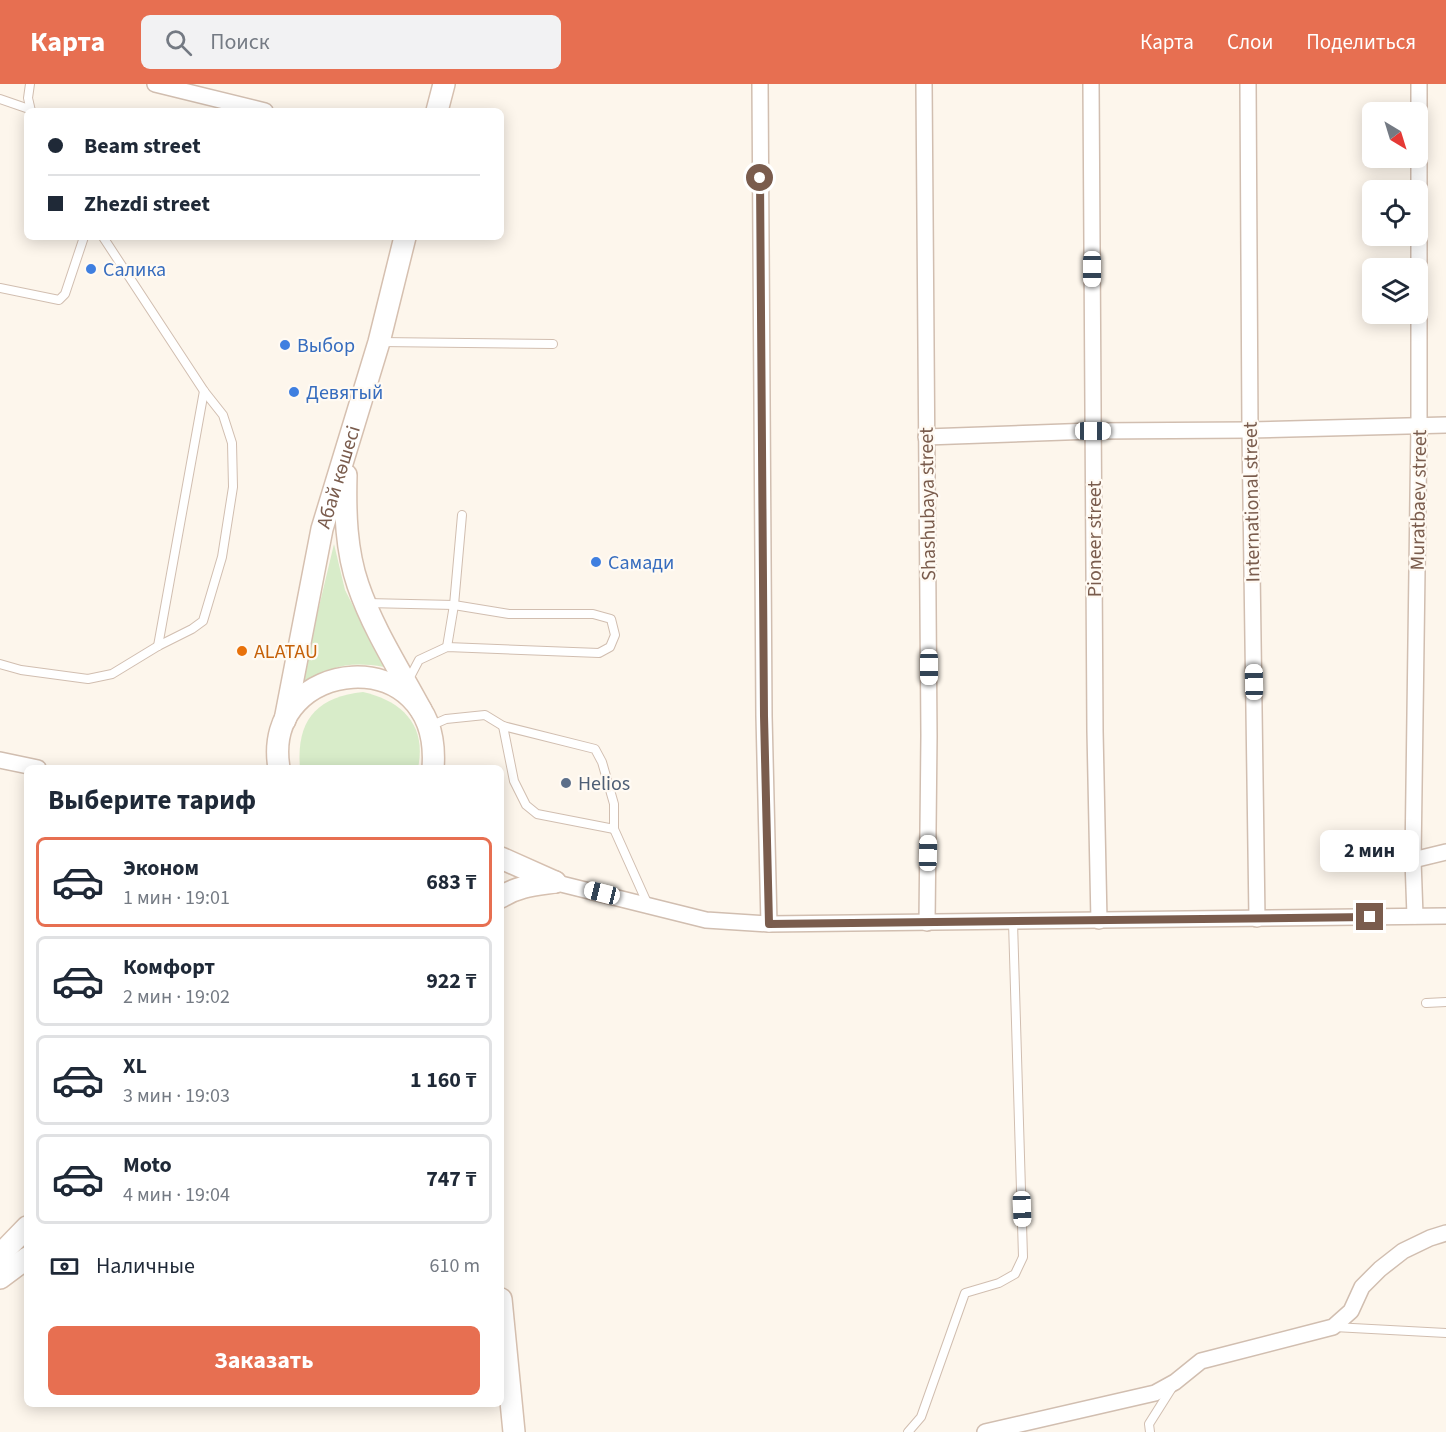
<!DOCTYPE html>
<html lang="ru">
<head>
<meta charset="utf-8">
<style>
  :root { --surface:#fff; --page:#f2f2f3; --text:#1f2937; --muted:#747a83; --line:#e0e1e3; --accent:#e76f51 }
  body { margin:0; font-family:"Source Sans 3",sans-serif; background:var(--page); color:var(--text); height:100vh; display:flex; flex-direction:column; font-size:22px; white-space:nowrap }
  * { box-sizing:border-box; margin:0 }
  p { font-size:20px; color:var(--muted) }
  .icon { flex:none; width:33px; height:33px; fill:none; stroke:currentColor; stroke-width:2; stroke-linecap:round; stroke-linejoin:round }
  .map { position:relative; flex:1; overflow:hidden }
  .panel { position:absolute; left:24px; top:681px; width:480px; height:642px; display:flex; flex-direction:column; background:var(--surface); border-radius:9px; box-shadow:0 3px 15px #0003 }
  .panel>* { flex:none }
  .top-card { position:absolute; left:24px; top:24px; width:480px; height:132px; border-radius:9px; box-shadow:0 3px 15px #0003; display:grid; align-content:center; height:132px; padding:0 24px; background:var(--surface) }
  .needle { width:39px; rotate:142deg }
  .controls { position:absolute; left:1362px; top:18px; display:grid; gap:12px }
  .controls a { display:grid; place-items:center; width:66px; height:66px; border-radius:9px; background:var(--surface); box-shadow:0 3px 15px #0003; font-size:30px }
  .end { position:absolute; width:27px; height:27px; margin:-14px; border:8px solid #7a5c4d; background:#fff; box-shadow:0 0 0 3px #fff }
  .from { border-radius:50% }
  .bubble { position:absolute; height:42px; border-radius:9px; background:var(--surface); box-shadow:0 3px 15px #0003; font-size:20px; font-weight:700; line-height:42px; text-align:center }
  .car { position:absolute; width:18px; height:36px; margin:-18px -9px; border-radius:8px; box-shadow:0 0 4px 2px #0007; background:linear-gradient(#fff 24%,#345 0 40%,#fff 0 76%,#345 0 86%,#fff 0) }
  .top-card b { display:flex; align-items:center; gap:21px; height:57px; font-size:22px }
  .top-card b+b { border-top:2px solid var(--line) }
  .top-card i { width:15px; height:15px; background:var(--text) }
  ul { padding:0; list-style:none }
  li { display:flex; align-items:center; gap:18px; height:90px; margin:0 12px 9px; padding:0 12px; border:3px solid var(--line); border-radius:9px }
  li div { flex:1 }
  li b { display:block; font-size:22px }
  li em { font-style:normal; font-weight:700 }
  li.selected { border-color:var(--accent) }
  li>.icon { width:54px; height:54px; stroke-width:1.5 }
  h2 { padding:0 24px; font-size:27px; line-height:72px }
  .pay { display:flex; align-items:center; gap:15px; height:66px; padding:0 24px; font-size:22px }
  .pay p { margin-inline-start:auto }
  .cta { display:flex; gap:12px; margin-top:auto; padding:12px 24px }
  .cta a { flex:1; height:69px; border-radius:9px; background:var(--accent); color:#fff; font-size:24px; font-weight:700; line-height:69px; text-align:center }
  header { display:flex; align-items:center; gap:36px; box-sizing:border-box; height:84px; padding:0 30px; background:var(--accent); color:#fff }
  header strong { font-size:28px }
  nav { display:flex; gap:33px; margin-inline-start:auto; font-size:21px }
  .search { width:420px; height:54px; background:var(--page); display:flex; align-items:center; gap:15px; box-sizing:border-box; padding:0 21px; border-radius:9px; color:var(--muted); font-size:22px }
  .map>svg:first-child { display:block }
  .green { fill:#d8ecc9 }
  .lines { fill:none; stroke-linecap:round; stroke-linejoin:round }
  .lane-casing { stroke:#d1beb0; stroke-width:10 }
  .street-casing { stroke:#d1beb0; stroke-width:18 }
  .secondary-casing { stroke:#d6c0b0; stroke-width:24 }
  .lane { stroke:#fff; stroke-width:8 }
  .street { stroke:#fff; stroke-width:15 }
  .secondary { stroke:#fff; stroke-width:21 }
  .route { stroke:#7a5c4d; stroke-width:8 }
  .shop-dot { fill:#3f7fe0; stroke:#fffaf3; stroke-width:2 }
  .food-dot { fill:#e8710a; stroke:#fffaf3; stroke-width:2 }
  .service-dot { fill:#5c6f8a; stroke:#fffaf3; stroke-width:2 }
  .labels { text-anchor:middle; stroke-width:4.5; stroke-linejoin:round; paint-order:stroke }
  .shop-label { font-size:20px; fill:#366cbe; stroke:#fffaf3; text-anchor:start }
  .street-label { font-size:20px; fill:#7a5c4d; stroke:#fffaf3 }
  .food-label { font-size:20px; fill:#c56008; stroke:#fffaf3; text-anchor:start }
  .service-label { font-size:20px; fill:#4e5e75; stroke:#fffaf3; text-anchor:start }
</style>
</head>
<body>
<header>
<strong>Карта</strong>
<div class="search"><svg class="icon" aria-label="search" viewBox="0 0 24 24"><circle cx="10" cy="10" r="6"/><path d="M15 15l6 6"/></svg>Поиск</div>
<nav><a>Карта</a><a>Слои</a><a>Поделиться</a></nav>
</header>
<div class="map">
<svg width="1446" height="1348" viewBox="0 0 1446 1348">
  <rect width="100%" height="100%" fill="#fdf6ec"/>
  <g class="green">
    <path d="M334,460L345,506L384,583C348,577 331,582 300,602Z"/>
    <path d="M363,608C402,617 427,641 418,684H300C296,637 316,613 363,608Z"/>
  </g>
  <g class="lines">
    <defs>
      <g id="lane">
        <path d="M30,0L28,14L31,27"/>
        <path d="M0,15L29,25"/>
        <path d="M0,204L59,216L65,210L84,153"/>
        <path d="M380,258L553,260"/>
        <path d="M367,519L454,521L509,530H593L611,535L615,551L610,563L599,569L447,563L419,576L409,595"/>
        <path d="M158,562L204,307"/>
        <path d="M447,563L454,521L462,431"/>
        <path d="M0,580L21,586L88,595L112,590L158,562L192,545L203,537L222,473L233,403L232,359L223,331L204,307L103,153"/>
        <path d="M430,642L446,635L485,631L503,642L595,665L602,678L614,720V745L648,821"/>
        <path d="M503,642L514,697L526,721L537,730L614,745"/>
        <path d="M1426,919L1446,918"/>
        <path d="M1334,1243L1446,1249"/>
        <path d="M908,1348L921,1333L965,1209L999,1199L1015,1190L1023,1173L1013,838"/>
        <path d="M1150,1348L1149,1340L1173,1302"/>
      </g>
      <g id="street">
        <path d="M155,0L265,27"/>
        <path d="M760,0L764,632L769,840"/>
        <path d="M924,0L929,652L927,839"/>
        <path d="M1091,0L1095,647L1099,837"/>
        <path d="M1248,0L1250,346L1257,835"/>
        <path d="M926,353L1093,347L1250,346L1446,341"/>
        <path d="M0,676L38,684"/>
        <path d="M1413,776L1446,768"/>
        <path d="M545,796L706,836L769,840L1446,832"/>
        <path d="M1415,832L1413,776L1419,341V0"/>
        <path d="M985,1348L1155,1309L1175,1298L1201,1277L1333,1243L1351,1227L1362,1203L1380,1185L1403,1167L1430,1154L1446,1149"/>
      </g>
      <g id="secondary">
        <path d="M437,27L444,0"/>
        <path d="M346,391C345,428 346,466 358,501C373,545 399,585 421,626"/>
        <path id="s1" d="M285,636L322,445L379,258L405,153"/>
        <path d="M279,684C260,572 443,554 433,684"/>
        <path d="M501,774L555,798"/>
        <path d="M501,813C518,802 535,801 555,798"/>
        <path d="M0,1171L27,1143"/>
        <path d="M0,1194L27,1174"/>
        <path d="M501,1215L514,1348"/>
      </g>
    </defs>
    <use href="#lane" class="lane-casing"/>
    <use href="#street" class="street-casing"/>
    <use href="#secondary" class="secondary-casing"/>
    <use href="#lane" class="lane"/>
    <use href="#street" class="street"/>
    <use href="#secondary" class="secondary"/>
  </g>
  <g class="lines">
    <path class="route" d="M760,94L764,632L769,840L1370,833"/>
  </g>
  <g class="shop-dot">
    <circle cx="91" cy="185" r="6"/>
    <circle cx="285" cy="261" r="6"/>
    <circle cx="294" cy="308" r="6"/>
    <circle cx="596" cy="478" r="6"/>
  </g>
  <circle class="food-dot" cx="242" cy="567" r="6"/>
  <circle class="service-dot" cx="566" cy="699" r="6"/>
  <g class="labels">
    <g class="shop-label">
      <text x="103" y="192">Салика</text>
      <text x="297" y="268">Выбор</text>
      <text x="306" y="315">Девятый</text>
      <text x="608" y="485">Самади</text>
    </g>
    <g class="street-label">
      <text dy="7" stroke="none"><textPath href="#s1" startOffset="249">Абай көшесі</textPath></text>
      <text transform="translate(1418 416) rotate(-89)" y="7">Muratbaev street</text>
      <text transform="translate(1251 418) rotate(-91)" y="7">International street</text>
      <text transform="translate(927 420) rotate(-91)" y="7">Shashubaya street</text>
      <text transform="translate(1094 455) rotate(-90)" y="7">Pioneer street</text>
    </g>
    <g class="food-label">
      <text x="254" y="574">ALATAU</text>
    </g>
    <g class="service-label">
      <text x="578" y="706">Helios</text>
    </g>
  </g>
</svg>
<div class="controls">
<a><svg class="needle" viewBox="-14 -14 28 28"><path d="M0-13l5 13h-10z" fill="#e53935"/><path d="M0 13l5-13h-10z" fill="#747a83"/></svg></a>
<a><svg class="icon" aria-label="locate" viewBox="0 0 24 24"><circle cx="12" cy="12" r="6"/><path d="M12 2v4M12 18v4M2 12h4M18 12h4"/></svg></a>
<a><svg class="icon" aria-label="layers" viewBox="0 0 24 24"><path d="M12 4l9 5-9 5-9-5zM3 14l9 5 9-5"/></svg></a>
</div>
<i class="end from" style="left:760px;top:94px"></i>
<i class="end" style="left:1370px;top:833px"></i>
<div class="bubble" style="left:1320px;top:746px;width:99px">2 мин</div>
<i class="car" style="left:1092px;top:185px;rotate:180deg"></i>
<i class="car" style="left:1093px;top:347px;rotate:90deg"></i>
<i class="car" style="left:929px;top:583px;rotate:180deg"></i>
<i class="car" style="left:1254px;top:598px;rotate:359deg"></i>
<i class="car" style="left:928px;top:769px;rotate:1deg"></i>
<i class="car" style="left:602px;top:809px;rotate:284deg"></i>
<i class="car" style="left:1022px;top:1125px;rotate:178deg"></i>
<div class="top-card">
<b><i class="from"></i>Beam street</b>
<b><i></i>Zhezdi street</b>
</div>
<section class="panel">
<h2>Выберите тариф</h2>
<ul>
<li class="selected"><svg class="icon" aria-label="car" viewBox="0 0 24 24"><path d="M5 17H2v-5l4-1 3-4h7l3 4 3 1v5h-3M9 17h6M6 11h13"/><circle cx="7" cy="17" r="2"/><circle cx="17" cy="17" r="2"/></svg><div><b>Эконом</b><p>1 мин · 19:01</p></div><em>683 ₸</em></li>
<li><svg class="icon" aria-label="car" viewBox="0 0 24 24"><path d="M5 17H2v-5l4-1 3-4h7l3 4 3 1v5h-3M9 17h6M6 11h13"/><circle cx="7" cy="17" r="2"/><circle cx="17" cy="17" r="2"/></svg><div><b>Комфорт</b><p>2 мин · 19:02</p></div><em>922 ₸</em></li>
<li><svg class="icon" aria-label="car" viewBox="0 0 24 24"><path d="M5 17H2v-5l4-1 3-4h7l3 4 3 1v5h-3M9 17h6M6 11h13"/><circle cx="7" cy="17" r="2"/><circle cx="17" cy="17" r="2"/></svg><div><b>XL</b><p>3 мин · 19:03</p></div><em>1 160 ₸</em></li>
<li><svg class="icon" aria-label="car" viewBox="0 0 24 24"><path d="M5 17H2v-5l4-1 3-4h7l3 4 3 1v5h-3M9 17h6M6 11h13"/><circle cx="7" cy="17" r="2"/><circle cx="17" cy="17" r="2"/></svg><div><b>Moto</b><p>4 мин · 19:04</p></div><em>747 ₸</em></li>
</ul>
<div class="pay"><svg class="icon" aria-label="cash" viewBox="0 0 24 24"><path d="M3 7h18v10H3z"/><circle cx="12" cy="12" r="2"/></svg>Наличные<p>610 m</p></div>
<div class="cta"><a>Заказать</a></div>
</section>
</div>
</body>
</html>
